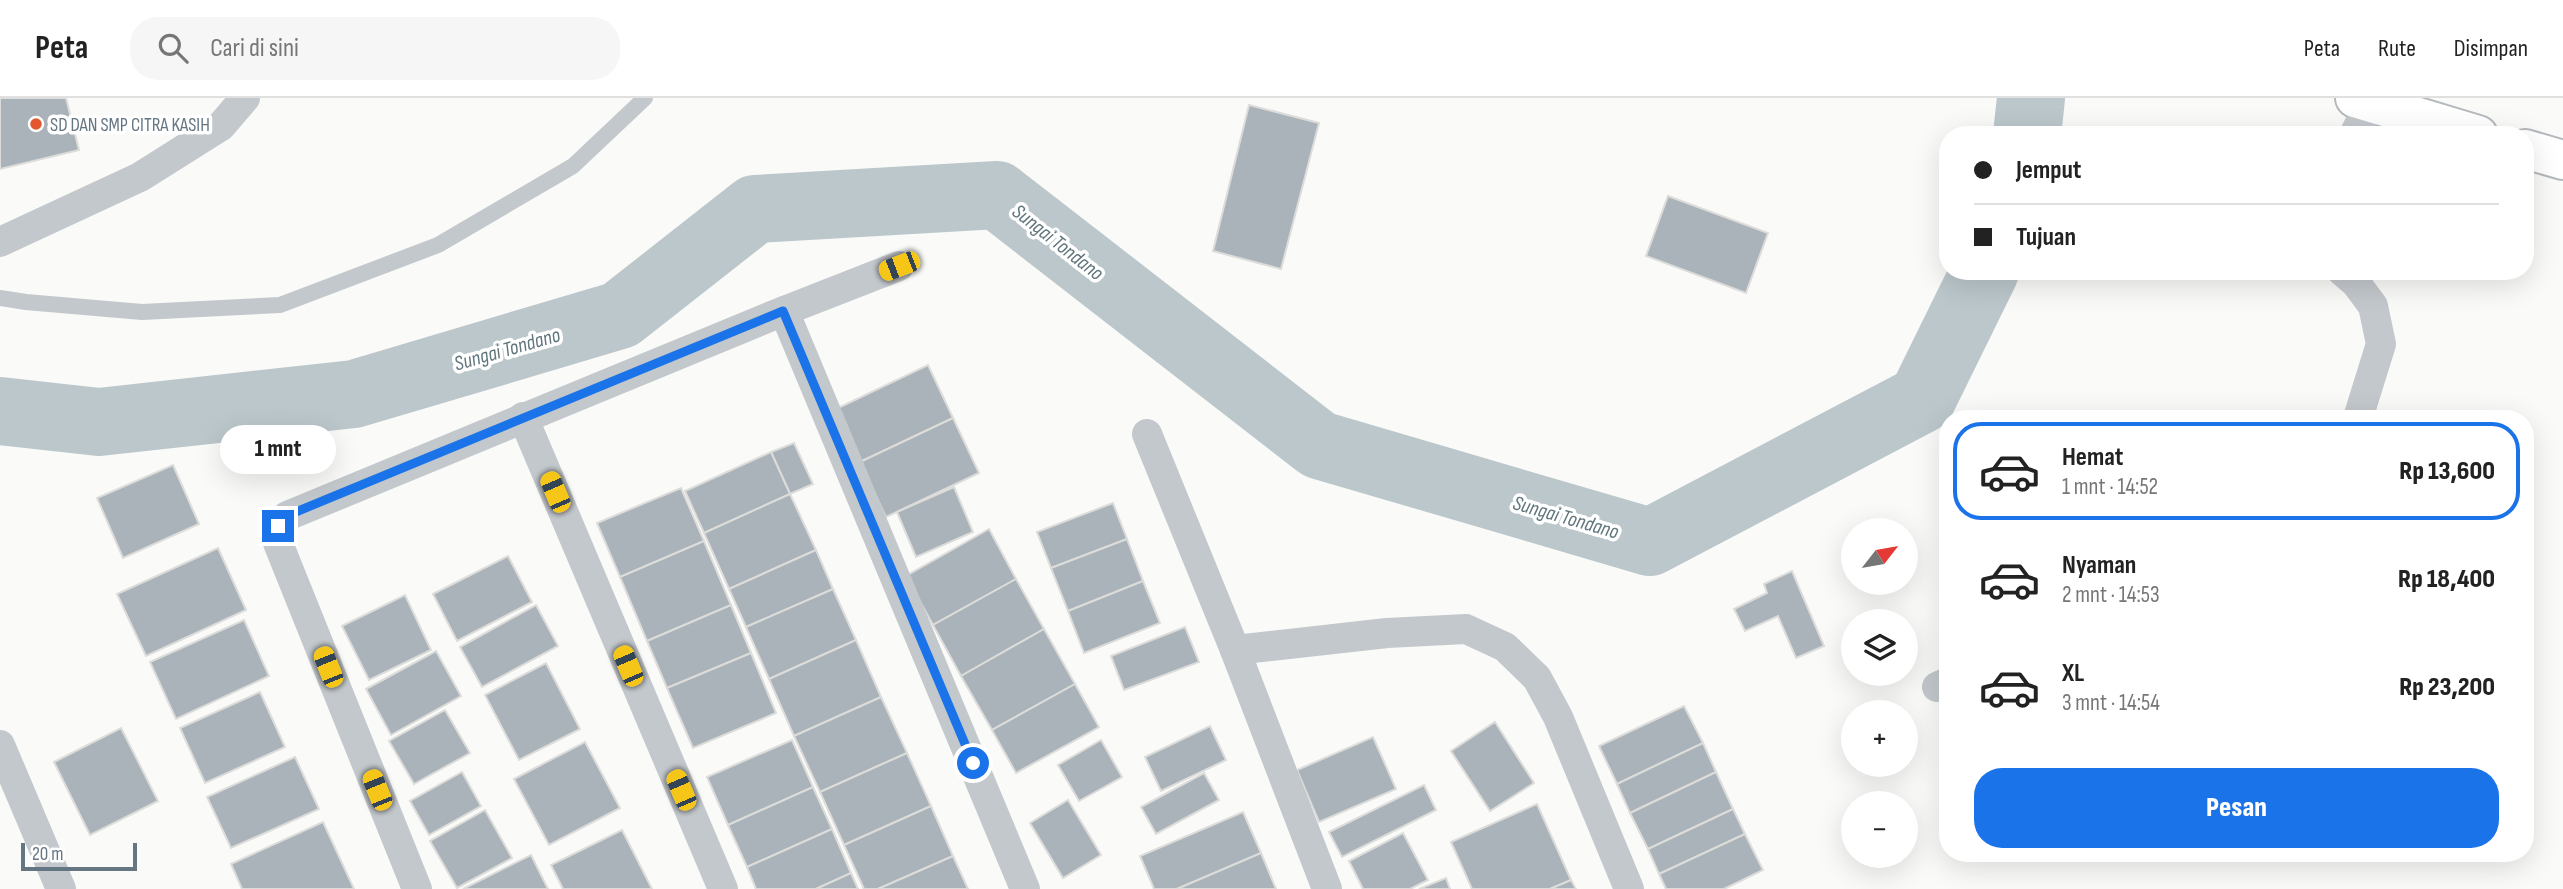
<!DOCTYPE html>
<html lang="id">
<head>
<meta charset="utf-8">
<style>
  :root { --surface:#fff; --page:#f6f6f6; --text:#222; --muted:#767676; --line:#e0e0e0; --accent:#1a73e8 }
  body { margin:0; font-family:"Sofia Sans Condensed",sans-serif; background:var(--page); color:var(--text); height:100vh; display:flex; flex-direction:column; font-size:26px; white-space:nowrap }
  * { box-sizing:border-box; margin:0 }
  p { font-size:23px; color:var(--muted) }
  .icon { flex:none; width:38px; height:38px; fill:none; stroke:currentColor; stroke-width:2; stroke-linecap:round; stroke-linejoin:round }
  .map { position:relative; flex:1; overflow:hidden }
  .sheet { position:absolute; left:1939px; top:312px; width:595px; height:452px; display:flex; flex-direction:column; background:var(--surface); border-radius:28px; box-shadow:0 7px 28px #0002 }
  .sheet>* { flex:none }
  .top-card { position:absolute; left:1939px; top:28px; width:595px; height:154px; border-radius:28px; box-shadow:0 7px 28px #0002; display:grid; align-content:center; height:154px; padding:0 35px; background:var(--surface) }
  .needle { width:46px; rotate:59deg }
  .controls { position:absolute; left:1841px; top:420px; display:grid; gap:14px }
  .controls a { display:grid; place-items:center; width:77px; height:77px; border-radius:50%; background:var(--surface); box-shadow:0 7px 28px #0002; font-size:35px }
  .scale { position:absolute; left:21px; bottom:18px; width:116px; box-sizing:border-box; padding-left:7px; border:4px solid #657683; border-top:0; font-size:19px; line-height:24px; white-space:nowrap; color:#657683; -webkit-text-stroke:5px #fff; paint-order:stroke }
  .end { position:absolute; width:32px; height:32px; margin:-16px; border:9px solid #1a73e8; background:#fff; box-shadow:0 0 0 4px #fff }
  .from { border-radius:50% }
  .bubble { position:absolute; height:49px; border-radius:24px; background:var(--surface); box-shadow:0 7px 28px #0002; font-size:23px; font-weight:800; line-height:49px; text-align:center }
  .car { position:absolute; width:21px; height:42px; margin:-21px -10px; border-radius:9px; box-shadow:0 0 5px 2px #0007; background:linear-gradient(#f5c518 24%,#345 0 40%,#f5c518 0 76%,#345 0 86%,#f5c518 0) }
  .top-card b { display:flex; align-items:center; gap:24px; height:66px; font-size:26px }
  .top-card b+b { border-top:2px solid var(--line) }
  .top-card i { width:18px; height:18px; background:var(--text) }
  ul { padding:12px 0 0; list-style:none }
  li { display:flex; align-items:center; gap:21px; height:98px; margin:0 14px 10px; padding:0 21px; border:4px solid transparent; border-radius:28px }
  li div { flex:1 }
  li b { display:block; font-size:26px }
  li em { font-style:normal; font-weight:800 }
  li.on { border-color:var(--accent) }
  li>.icon { width:63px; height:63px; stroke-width:1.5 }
  .cta { display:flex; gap:14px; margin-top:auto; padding:14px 35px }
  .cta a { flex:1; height:80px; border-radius:28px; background:var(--accent); color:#fff; font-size:28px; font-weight:800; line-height:80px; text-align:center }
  header { display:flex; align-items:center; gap:42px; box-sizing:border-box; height:98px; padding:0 35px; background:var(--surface); border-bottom:2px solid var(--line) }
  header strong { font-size:33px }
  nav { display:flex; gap:38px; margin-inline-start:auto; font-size:24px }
  .search { width:490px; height:63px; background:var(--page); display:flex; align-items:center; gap:18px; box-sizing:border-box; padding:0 24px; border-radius:28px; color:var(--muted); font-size:26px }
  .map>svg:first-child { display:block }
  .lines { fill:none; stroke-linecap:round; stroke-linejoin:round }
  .river { stroke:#bbc7cb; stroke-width:68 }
  .building { fill:#aab3b9; stroke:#dcdcda; stroke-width:2 }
  .highway-casing { stroke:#b4b9bd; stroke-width:42 }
  .lane { stroke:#c3c8cc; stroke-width:16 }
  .street { stroke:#c3c8cc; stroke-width:30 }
  .highway { stroke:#fff; stroke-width:38 }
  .route { stroke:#1a73e8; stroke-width:9 }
  .poi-dot { fill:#e4572e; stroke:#fff; stroke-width:2.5 }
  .labels { text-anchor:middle; stroke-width:7; stroke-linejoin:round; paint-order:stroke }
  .poi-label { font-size:19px; fill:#657683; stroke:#fff; text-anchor:start }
  .water-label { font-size:21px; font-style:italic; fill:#60757c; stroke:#fff }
</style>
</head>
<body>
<header>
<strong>Peta</strong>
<div class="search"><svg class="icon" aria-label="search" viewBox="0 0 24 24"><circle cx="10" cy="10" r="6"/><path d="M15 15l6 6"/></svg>Cari di sini</div>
<nav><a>Peta</a><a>Rute</a><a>Disimpan</a></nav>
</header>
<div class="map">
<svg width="2563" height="791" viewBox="0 0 2563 791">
  <rect width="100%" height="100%" fill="#fafaf8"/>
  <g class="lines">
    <g class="river">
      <path d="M2027,37L2031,0"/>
      <path d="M0,313L99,324L354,296L620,217L755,111L997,97L1319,347L1650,444L1922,301L1985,173"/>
    </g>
  </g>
  <g class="building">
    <path d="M0,0H66L79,52L0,71Z"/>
    <path d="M1249,7L1319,25L1281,171L1213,153Z"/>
    <path d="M1668,98L1768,135L1746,195L1646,158Z"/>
    <path d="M928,267L953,320L860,364L836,311Z"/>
    <path d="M953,320L979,375L886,419L860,364Z"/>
    <path d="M794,345L813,386L790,396L771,354Z"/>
    <path d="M771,354L790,396L704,435L685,393Z"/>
    <path d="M173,367L199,426L123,460L97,400Z"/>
    <path d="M954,389L973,434L916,459L897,414Z"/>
    <path d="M681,390L704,443L620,479L597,425Z"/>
    <path d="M790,396L816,452L729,491L704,435Z"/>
    <path d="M1113,405L1127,441L1051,470L1037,434Z"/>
    <path d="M989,431L1016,481L933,527L906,478Z"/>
    <path d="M1127,441L1143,483L1068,513L1051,470Z"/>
    <path d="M704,443L731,507L647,543L620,479Z"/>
    <path d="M218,450L246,512L146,558L117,496Z"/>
    <path d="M816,452L833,491L746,529L729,491Z"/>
    <path d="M508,458L532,504L457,543L433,496Z"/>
    <path d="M1792,473L1824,548L1796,560L1778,518L1745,533L1734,511L1767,495L1764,486Z"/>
    <path d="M1016,481L1044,531L961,578L933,527Z"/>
    <path d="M1143,483L1160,525L1084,555L1068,513Z"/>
    <path d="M833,491L856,542L769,581L746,529Z"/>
    <path d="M405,497L431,552L369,582L342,528Z"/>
    <path d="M536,507L558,548L482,589L460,549Z"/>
    <path d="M731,507L751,555L667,590L647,543Z"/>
    <path d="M244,522L269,578L176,621L150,564Z"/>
    <path d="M1185,529L1199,564L1124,592L1111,558Z"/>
    <path d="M1044,531L1075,586L992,632L961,578Z"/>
    <path d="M856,542L881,599L794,638L769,581Z"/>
    <path d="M436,553L461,598L391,637L366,591Z"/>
    <path d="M751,555L776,615L693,650L667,590Z"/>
    <path d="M546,565L580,631L519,662L485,597Z"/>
    <path d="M1075,586L1099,629L1016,675L992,632Z"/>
    <path d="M260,594L285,649L205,685L180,630Z"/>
    <path d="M881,599L907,655L820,694L794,638Z"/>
    <path d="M1684,608L1703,645L1617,686L1599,648Z"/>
    <path d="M445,612L470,655L414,686L389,643Z"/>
    <path d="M1495,624L1534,685L1490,713L1451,653Z"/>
    <path d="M1210,628L1226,662L1161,693L1145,659Z"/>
    <path d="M121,630L158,703L90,737L54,664Z"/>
    <path d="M1373,639L1396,691L1319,724L1297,672Z"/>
    <path d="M792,642L813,689L728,727L707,679Z"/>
    <path d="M1101,642L1122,679L1079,703L1058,667Z"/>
    <path d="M585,644L620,710L549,747L514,681Z"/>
    <path d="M1703,645L1716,674L1630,715L1617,686Z"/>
    <path d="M907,655L931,708L844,747L820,694Z"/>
    <path d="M295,659L319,711L231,750L207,699Z"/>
    <path d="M462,674L481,708L429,737L410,703Z"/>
    <path d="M1716,674L1733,711L1648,751L1630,715Z"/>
    <path d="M1204,675L1219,702L1156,736L1141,709Z"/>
    <path d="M1424,687L1436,712L1342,759L1329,734Z"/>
    <path d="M813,689L832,731L747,769L728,727Z"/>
    <path d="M1068,702L1101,757L1063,780L1030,725Z"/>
    <path d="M1537,706L1571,782L1550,791H1472L1451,744Z"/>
    <path d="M931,708L953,758L878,791H864L844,747Z"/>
    <path d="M1733,711L1745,736L1659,776L1648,751Z"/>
    <path d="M485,712L512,760L457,790L430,743Z"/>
    <path d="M1243,714L1261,755L1177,791H1154L1140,758Z"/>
    <path d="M323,724L354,791H242L231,766Z"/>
    <path d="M832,731L851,775L816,791H756L747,769Z"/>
    <path d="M622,732L652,791H563L551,767Z"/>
    <path d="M1403,735L1428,782L1410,791H1363L1349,763Z"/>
    <path d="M1745,736L1763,772L1724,791H1666L1659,776Z"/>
    <path d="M1261,755L1276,791H1177Z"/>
    <path d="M531,757L548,791H463Z"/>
    <path d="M953,758L968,791H878Z"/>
    <path d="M851,775L858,791H816Z"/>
    <path d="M1446,780L1450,791H1419Z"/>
    <path d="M1571,782L1576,791H1550Z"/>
  </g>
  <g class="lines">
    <defs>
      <g id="highway">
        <path d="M2355,0L2478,37"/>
        <path d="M2525,51L2563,62"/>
      </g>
    </defs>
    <use href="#highway" class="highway-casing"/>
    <path class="lane" d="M0,200L26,204L142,214L280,207L438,147L573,68L645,0"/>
    <g class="street">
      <path d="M2354,37L2370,5"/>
      <path d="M0,144L140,79L221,28L245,0"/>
      <path d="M2342,173L2356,185L2373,208L2381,246L2358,320"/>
      <path d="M784,213L1025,791"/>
      <path d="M523,319L723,791"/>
      <path d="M1147,336L1235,552L1327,791"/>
      <path d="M1235,552L1387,535L1466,531L1505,549L1537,580L1558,619L1629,791"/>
      <path d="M1937,589L1948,584"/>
      <path d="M0,647L61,791"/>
      <path d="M417,791L278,445C277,433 278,427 287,418L784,213L899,168"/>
    </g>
    <use href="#highway" class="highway"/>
  </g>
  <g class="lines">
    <path class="route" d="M278,428L286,418L783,213L973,665"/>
  </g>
  <circle class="poi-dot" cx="36" cy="26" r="7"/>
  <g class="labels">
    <g class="poi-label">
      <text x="50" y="33">SD DAN SMP CITRA KASIH</text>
    </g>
    <g class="water-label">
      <text transform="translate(1058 144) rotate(38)" y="7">Sungai Tondano</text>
      <text transform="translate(507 251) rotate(-16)" y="7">Sungai Tondano</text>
      <text transform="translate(1566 419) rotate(16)" y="7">Sungai Tondano</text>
    </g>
  </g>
</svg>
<div class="controls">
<a><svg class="needle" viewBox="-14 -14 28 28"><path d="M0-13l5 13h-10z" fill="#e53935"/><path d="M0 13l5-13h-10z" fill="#767676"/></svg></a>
<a><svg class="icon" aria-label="layers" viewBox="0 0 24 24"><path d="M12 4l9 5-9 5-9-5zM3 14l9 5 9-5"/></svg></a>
<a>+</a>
<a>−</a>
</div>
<div class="scale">20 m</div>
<i class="end from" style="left:973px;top:665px"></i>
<i class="end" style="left:278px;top:428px"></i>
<div class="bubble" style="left:220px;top:327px;width:116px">1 mnt</div>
<i class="car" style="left:899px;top:168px;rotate:249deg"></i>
<i class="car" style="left:555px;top:394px;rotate:337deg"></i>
<i class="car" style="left:628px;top:568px;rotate:337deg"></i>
<i class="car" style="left:328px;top:569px;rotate:338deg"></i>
<i class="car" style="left:377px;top:692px;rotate:338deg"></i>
<i class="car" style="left:681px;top:692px;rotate:337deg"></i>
<div class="top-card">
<b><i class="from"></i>Jemput</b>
<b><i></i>Tujuan</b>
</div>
<section class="sheet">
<ul>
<li class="on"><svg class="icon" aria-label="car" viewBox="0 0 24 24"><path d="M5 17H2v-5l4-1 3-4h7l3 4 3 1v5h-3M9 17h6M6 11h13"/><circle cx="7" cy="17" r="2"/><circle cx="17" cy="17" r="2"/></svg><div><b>Hemat</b><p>1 mnt · 14:52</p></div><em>Rp 13,600</em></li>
<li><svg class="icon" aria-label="car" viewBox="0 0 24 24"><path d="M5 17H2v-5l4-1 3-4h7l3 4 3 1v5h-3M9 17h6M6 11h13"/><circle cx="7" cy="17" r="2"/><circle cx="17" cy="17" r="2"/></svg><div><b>Nyaman</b><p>2 mnt · 14:53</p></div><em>Rp 18,400</em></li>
<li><svg class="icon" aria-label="car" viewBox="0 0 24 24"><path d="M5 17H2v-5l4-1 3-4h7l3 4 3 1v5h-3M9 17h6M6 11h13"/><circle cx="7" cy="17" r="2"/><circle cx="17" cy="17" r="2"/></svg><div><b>XL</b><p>3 mnt · 14:54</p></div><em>Rp 23,200</em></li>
</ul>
<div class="cta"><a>Pesan</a></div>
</section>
</div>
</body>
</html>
